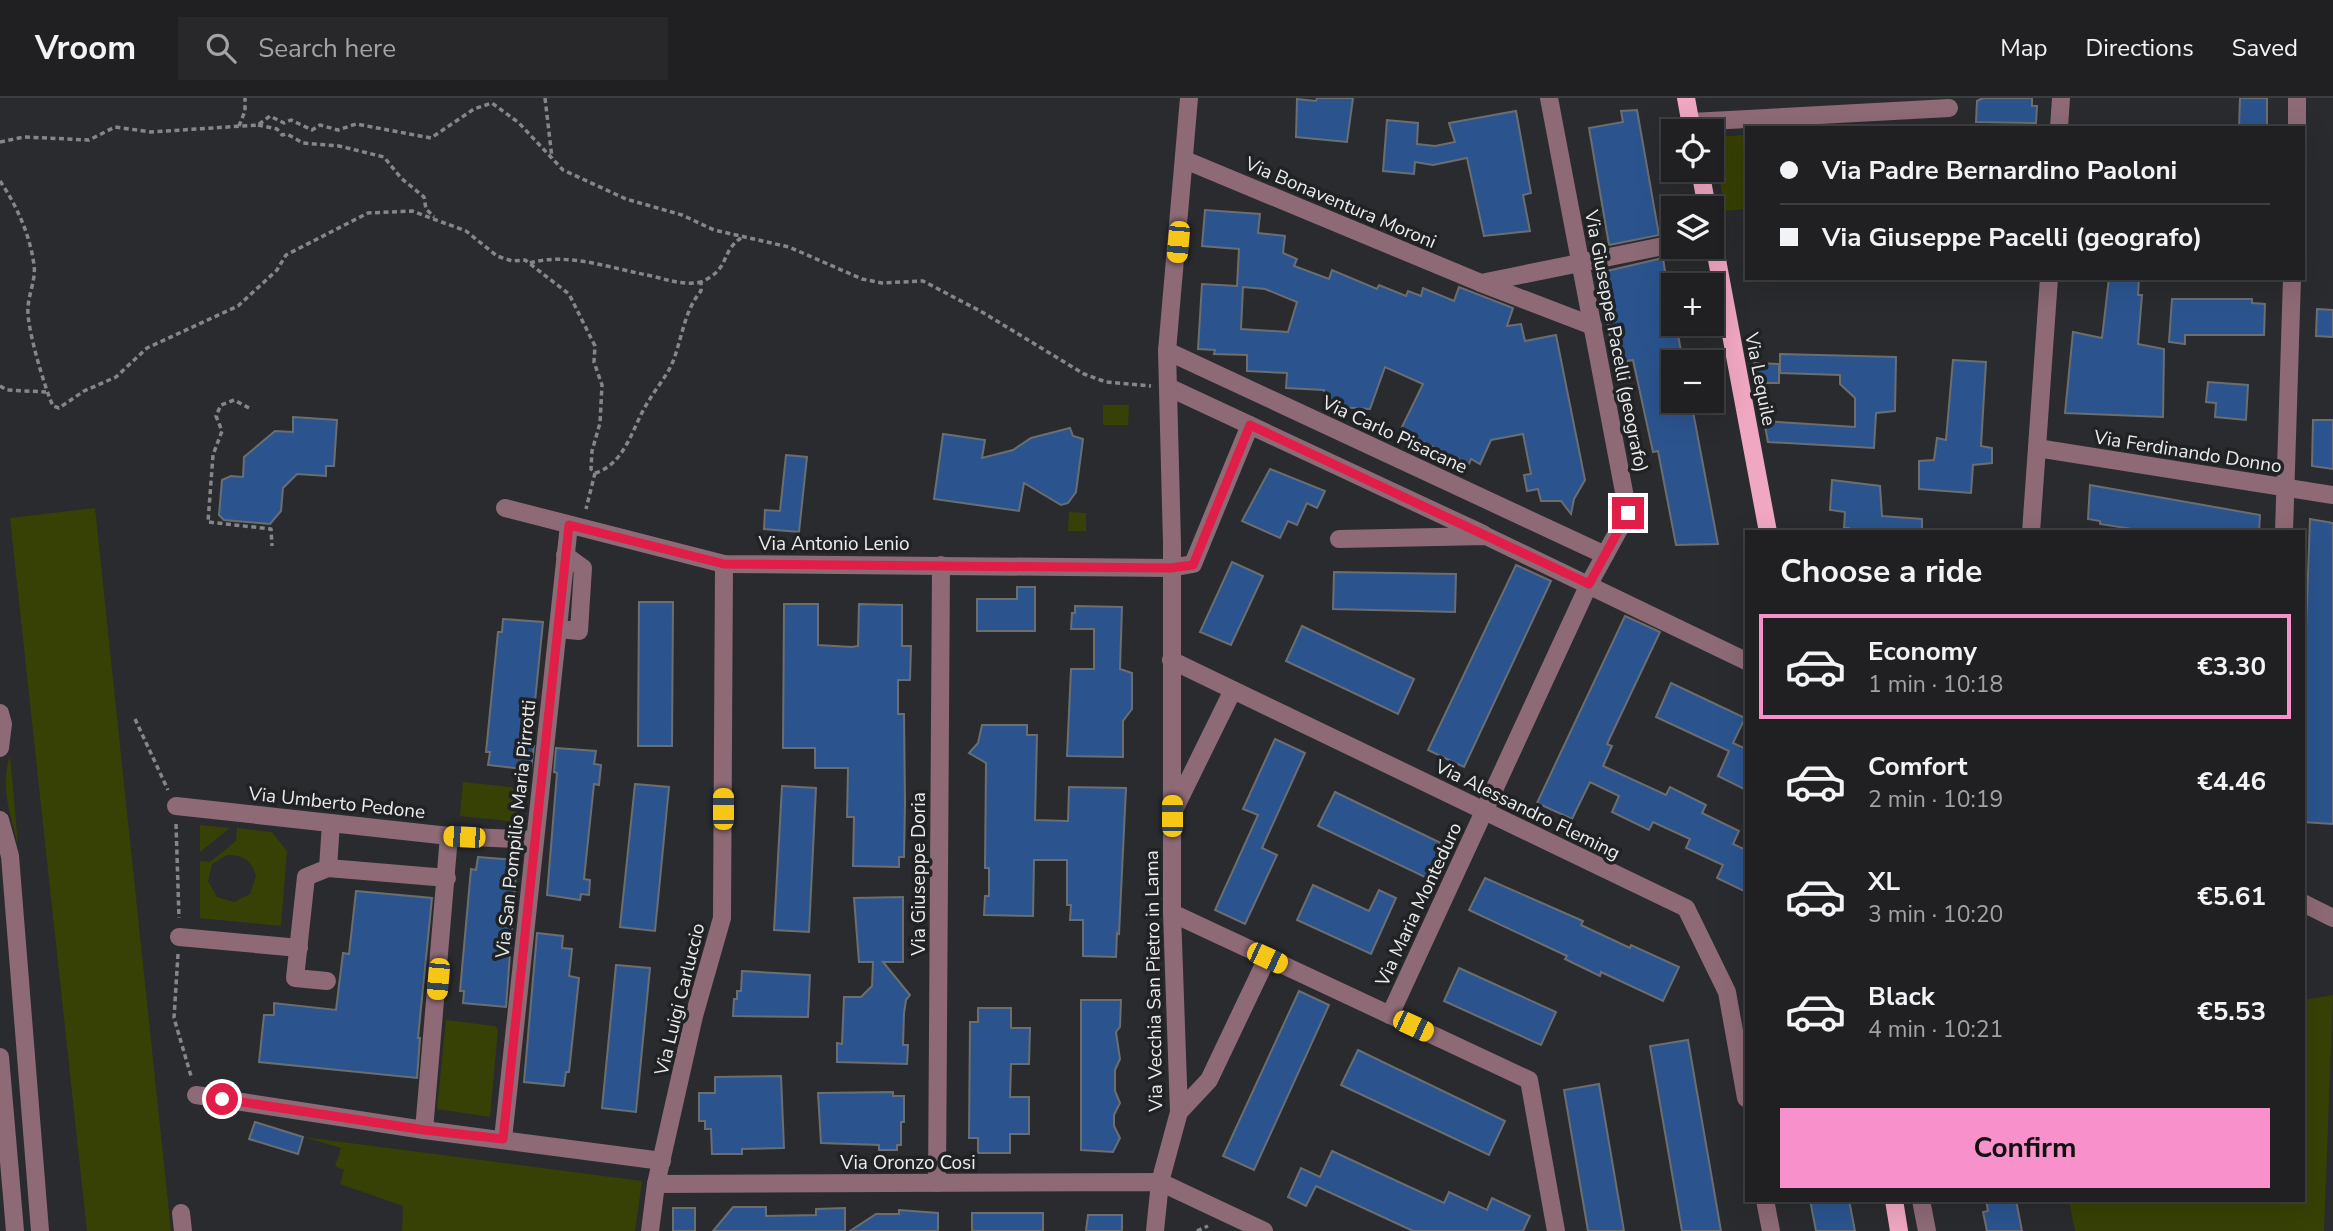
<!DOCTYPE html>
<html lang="en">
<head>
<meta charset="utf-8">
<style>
  :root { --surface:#202022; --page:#28282a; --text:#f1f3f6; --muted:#a2a3a5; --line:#3d3e40; --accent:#f890cc }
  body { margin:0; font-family:"Nunito Sans",sans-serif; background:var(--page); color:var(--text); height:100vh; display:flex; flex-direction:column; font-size:26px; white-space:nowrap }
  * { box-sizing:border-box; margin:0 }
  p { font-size:23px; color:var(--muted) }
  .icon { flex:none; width:38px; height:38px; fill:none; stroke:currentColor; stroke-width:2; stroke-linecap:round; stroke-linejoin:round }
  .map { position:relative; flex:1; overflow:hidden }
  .sheet { position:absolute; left:1745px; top:432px; width:560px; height:672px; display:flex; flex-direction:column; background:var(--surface); border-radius:0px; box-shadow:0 7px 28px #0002,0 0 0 2px var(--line) }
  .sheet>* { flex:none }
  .guide { position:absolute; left:1745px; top:28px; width:560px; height:154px; border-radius:0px; box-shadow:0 7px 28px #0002,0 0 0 2px var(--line); display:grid; align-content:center; height:154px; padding:0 35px; background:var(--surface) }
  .buttons { position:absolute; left:1661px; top:21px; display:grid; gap:14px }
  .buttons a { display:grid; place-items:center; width:63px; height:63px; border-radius:0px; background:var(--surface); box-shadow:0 7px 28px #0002,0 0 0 2px var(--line); font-size:35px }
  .end { position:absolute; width:32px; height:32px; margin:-16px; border:9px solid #e11d48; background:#fff; box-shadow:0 0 0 4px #fff }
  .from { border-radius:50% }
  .car { position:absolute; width:21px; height:42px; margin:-21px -10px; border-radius:9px; box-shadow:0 0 5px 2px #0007; background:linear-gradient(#f5c518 24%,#345 0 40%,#f5c518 0 76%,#345 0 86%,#f5c518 0) }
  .guide b { display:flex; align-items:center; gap:24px; height:66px; font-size:26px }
  .guide b+b { border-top:2px solid var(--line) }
  .guide i { width:18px; height:18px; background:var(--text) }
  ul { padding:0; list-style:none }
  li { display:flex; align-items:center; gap:21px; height:105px; margin:0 14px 10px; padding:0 21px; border:4px solid transparent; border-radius:0px }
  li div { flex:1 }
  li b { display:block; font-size:26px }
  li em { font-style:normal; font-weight:700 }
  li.selected { border-color:var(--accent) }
  li>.icon { width:63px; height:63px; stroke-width:1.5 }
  h2 { padding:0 35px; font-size:32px; line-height:84px }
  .primary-button { display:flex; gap:14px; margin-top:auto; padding:14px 35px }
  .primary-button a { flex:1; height:80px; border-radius:0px; background:var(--accent); color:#111; font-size:28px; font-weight:700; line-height:80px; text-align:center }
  header { display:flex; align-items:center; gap:42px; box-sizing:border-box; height:98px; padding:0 35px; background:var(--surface); border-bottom:2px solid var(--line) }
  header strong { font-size:33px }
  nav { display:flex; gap:38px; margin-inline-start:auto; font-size:24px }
  .search { width:490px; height:63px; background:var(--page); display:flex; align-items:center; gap:18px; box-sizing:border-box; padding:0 24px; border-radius:0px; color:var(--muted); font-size:26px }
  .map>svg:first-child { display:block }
  .green { fill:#374005; fill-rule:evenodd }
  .building { fill:#2b548e; stroke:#6b6e71; stroke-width:2; fill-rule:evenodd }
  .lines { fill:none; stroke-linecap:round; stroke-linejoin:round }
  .path { stroke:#858689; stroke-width:3.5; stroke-dasharray:5 3.5; stroke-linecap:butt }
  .minor { stroke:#8d6a76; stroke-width:18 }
  .major { stroke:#f0a7c1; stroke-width:18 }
  .route { stroke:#e11d48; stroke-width:9 }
  .labels { text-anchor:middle; stroke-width:7; stroke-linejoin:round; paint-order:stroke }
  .street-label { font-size:19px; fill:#ebecee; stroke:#202224 }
</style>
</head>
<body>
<header>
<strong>Vroom</strong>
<div class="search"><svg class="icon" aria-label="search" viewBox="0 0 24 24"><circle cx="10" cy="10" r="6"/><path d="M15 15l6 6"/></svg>Search here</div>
<nav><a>Map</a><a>Directions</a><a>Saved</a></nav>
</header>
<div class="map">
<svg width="2333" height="1133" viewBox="0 0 2333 1133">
  <rect width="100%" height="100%" fill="#2a2b2e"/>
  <g class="green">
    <path d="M1746,37V111L1725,113L1712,39Z"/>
    <path d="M1103,307H1129L1128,327H1103Z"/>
    <path d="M95,410L171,1133H87L10,420Z"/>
    <path d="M1069,414L1086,415V433H1068Z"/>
    <path d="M10,657L18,747C10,713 0,691 10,657Z"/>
    <path d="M463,684L519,690L516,724L460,718Z"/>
    <path d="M200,727L230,730L200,754Z"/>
    <path d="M237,730L272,734L287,753L281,828L200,820V763L210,764L236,743ZM227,757C243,756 253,763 256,779L250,796L234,804L217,799L208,783L212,766Z"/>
    <path d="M2333,897L2324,1133H2075L2069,1103L2303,1102V902Z"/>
    <path d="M446,922L495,928L498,932L490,1019L437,1011Z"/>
    <path d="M303,1039L642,1083L635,1133H402L403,1108L340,1086L344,1072L335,1068L341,1050Z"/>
  </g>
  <g class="building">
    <path d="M1317,0H1353L1347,44L1296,39L1297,1L1316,3Z"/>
    <path d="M1983,0H2032V8H2037L2036,25L1976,24L1977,3Z"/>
    <path d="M2240,0H2267V30H2239Z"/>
    <path d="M1637,12L1659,137L1609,147L1589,30L1623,24L1621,13Z"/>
    <path d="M1516,13L1531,95L1523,97L1530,133L1484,138L1467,60L1433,67L1415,64L1414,76L1383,73L1387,22L1418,25L1417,46L1435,48L1455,44L1449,25Z"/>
    <path d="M1205,112L1260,116L1258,135L1285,138L1283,155L1297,161L1294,168L1329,181L1332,172L1377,191L1379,187L1406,198L1408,193L1421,198L1423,190L1454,203L1459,189L1513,210L1507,228L1521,226L1525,243L1556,237L1585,382L1574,401L1571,416L1561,403H1541L1538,391L1527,393L1524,377L1531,376L1523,336L1491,342L1480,366L1471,361L1469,366L1400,333L1423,286L1385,269L1370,311L1324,308V292L1286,290L1287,275L1247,273V257L1214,256L1215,252L1198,251L1202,186L1237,188L1239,151L1202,148ZM1243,189L1265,191L1297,204L1288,234L1241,231Z"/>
    <path d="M1663,160L1673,226H1676L1683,264H1673V303H1691L1718,446L1676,447L1658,353L1653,354L1633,262L1615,265L1598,175Z"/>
    <path d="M2109,180H2139L2138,197H2142L2138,246L2164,251L2163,319L2065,315L2073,234L2102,240Z"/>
    <path d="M2172,201H2252V205L2265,206L2264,237H2185V246L2169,244Z"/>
    <path d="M2317,211L2333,212V239L2316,238Z"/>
    <path d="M1780,256L1896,259L1895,313L1876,315L1874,350L1768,344L1764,323L1855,329V300L1840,286V277L1780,275Z"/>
    <path d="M1953,262L1986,264L1981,348L1992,350V365L1973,367L1971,395L1919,391V363L1934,362L1937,340L1946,342Z"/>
    <path d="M1754,265L1779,266V285H1758Z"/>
    <path d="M2208,284L2248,287L2246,322L2215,319L2216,305L2206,304Z"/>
    <path d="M293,319L337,322L334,368H326V378L297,376L283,390L281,413L270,426L224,422L219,417L222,382L231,378L243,379L244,359L275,333L293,334Z"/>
    <path d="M2313,322H2333V371L2312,368Z"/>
    <path d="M1070,330L1073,338L1083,341L1076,394L1068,405L1061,407L1024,385L1019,413L934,401L943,336L985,342L982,360L1013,352L1031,340Z"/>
    <path d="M786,357L807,359L799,434L764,431L765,412L780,413Z"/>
    <path d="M1270,371L1325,393L1317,410L1307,405L1297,427L1288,423L1280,440L1242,423Z"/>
    <path d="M1832,382L1880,388L1882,418L1922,421V434H1849V430H1844L1845,414L1830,412Z"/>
    <path d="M2090,387L2260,417L2259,434H2151L2100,426V423L2088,421Z"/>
    <path d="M2310,421L2333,425V726L2303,724V615Z"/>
    <path d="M1232,464L1263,478L1231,547L1200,534Z"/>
    <path d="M1516,467L1551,483L1464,669L1428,652Z"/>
    <path d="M1334,474L1456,476L1455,514L1333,511Z"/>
    <path d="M1017,489H1035V533H977V501H1017Z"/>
    <path d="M639,504H673L672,648H638Z"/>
    <path d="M784,506H818V547L852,549L858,548L859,506L902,507V548H911L910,582H898V616H904L905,704L904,759H899V769L853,768L854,719H847L848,670H815V650H783Z"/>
    <path d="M1075,508L1122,509L1120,571L1132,575V611L1123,623V659L1067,658L1071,571H1094V531H1071L1072,515H1075Z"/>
    <path d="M1625,518L1660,534L1607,646L1612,648L1603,668L1666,697L1670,689L1706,707L1702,715L1739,733L1733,746L1746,752V794L1717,780L1723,767L1686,750L1690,741L1653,724L1649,732L1612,714L1619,698L1590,684L1572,721L1537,705Z"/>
    <path d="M503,521L543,524L531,643L530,648H534L531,672L488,667L490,654H486L498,534H502Z"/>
    <path d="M1302,528L1414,581L1398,616L1286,563Z"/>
    <path d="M1671,585L1745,620L1733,645L1746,651V692L1718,678L1729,653L1656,619Z"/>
    <path d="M982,627H1027V637H1037L1035,722L1068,723L1069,689L1126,690L1119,836L1117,835L1116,859L1083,858V822H1070L1071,807H1067V762H1034L1033,818L984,817L985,798H989V770H985L986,665L969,655L978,645Z"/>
    <path d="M1275,641L1305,655L1262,750L1277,757L1245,826L1215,812L1258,717L1243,711Z"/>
    <path d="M556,650L596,653L594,666L601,667L599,687L594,686L584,781L590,782L589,797L581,796L580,802L547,797L557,675L554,674Z"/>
    <path d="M635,686L669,689L655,833L620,829Z"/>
    <path d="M782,688L816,690L809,834L774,832Z"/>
    <path d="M1335,694L1445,747L1429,781L1318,728Z"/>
    <path d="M478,759L517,762L506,909L463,905L464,893H460L471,771L476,772Z"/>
    <path d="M1485,780L1583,823L1581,827L1630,850L1631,847L1679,869L1663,903L1601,874L1600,878L1565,861L1567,858L1469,812Z"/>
    <path d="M1313,787L1369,813L1379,792L1396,800L1371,856L1297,822Z"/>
    <path d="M356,793L432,800L418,940H420L417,980L259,964L264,917H274V905L336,912L343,855L349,856Z"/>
    <path d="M903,799V864H883L910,897L906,902L904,915L903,947H908L907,966L837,964V945L842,946L844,899H861L872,888L873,864H859L854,800Z"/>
    <path d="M537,835L563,838L562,850L572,851L569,878L579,880L569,974H566L564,988L524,984Z"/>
    <path d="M616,867L650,870L636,1014L602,1010Z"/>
    <path d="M1459,870L1556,914L1541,947L1444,903Z"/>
    <path d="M742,873L810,877L808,919L733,918L734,901H737V893H741Z"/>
    <path d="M1299,893L1329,907L1254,1072L1223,1058Z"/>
    <path d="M1081,902H1121L1120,929L1116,934L1120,961L1115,972V993L1120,1005L1114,1017V1028L1120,1040L1113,1054L1081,1052Z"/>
    <path d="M978,910H1011V930H1030L1029,966H1011L1010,999H1029V1036H1010V1055H978V1040H969L970,924H978Z"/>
    <path d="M1688,942L1721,1133H1682L1650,948Z"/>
    <path d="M1358,952L1505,1023L1489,1057L1341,987Z"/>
    <path d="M781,978L784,1050L742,1051V1056H712L711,1031H705V1023H699V995H715V979Z"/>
    <path d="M1599,986L1624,1133H1588L1564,992Z"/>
    <path d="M893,994V998H904V1024H901V1047H897V1052H879V1047L821,1045L818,995Z"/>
    <path d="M255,1024L303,1039L298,1056L249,1041Z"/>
    <path d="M1332,1053L1444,1105L1449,1094L1487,1112L1492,1100L1530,1118L1523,1133H1413L1316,1088L1306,1108L1288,1099L1301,1070L1320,1079Z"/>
    <path d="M1810,1102H1849L1855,1133H1816Z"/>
    <path d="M1986,1102H2016L2022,1133H1987L1983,1114L1988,1113Z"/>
    <path d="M733,1109H766V1118L816,1117V1111L845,1110V1133H713Z"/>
    <rect x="673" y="1110" width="22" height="23"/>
    <path d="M899,1112L938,1115V1133H850L876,1116H899Z"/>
    <rect x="972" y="1115" width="71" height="18"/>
    <path d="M1088,1117H1122V1133H1086Z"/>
  </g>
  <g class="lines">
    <g class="path">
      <path d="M545,0L552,60"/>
      <path d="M258,27L277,31L282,37L287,36L303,45L339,48L384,59L401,80L424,99L426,111L434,119"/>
      <path d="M239,28L245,13V0"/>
      <path d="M0,44L24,39L89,42L115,29L151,34L258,27L270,18L284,25L291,22L312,32L320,27L338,32L356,26L431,40L474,11L492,5L519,25L563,72L626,101L682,117L714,132L789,149L862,181L882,185L923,183L982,214L1084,276L1106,284L1151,288"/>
      <path d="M0,83C17,108 30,137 34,167C36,181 29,195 28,209C26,228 45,291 53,308L59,310L84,293L116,279L147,250L238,208L277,172L286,157L368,115L412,113L466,133L497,158L512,163L525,162L569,196L595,248L594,264L602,287L600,325L592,353L591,371L595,375L586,411"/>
      <path d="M530,165C567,154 610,170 647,177C666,181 682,188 701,184"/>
      <path d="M0,288L7,292L46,294"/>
      <path d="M249,310L234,302L221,307L216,318L222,333L213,357L208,424L271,431L272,448"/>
      <path d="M595,375C626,366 633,327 648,304C655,292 665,280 671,268C682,244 683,214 701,193V184C731,171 720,154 741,140"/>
      <path d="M135,621L168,692"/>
      <path d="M176,726L179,820"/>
      <path d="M178,856L174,920L191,978"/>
      <path d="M1197,1133L1208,1128"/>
    </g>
    <g class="minor">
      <path d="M1691,24L1949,10"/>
      <path d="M2059,30L2061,0"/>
      <path d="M2297,30V0"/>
      <path d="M1185,62L1481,185L1673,146"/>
      <path d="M1481,185L1593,228"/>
      <path d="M1167,253L1605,457"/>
      <path d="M1168,289L1483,436"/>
      <path d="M2037,350L2333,397"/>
      <path d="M505,410L724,466L1170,470L1193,466L1250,327"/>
      <path d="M2031,434L2049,180"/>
      <path d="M2284,434L2292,180"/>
      <path d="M1339,441L1486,438L1746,563"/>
      <path d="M558,531L579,533L583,470L565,457"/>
      <path d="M1171,562L1686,810L1727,894L1746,1000"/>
      <path d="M0,615L3,626L0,650"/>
      <path d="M176,708L449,738L535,742"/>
      <path d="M1173,714L1233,592"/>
      <path d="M0,722L10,758L40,1133"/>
      <path d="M328,770L447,780"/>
      <path d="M2303,805L2333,820"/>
      <path d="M1172,815L1529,982L1556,1133"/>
      <path d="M179,839L299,850"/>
      <path d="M327,883L295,880L306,779L328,770L331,725"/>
      <path d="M1390,917L1589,486L1628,415L1549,0"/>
      <path d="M0,959L15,1133"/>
      <path d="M196,997L424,1032L662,1063"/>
      <path d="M1179,1014L1209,982L1267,860"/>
      <path d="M424,1032L449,738"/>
      <path d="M503,1041L569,427"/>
      <path d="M937,1085L941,467"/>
      <path d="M656,1086L1160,1084L1264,1133"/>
      <path d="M1765,1102L1771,1133"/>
      <path d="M1921,1102L1927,1133"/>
      <path d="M181,1115L183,1133"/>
      <path d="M650,1133L656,1086L694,918L722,820L724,466"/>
      <path d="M1155,1133L1160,1084L1179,1014L1172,815V446L1167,253L1189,0"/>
    </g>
    <g class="major">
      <path d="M1686,0L1692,33"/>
      <path d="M1700,72L1707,110"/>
      <path d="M1712,135L1768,434"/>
      <path d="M1894,1102L1899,1133"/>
    </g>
  </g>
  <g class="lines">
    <path class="route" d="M222,1001L424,1032L503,1041L569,427L724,466L1170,470L1193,467L1250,327L1589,486L1628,415"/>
  </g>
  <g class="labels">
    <g class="street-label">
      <text transform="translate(1341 104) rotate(23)" y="7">Via Bonaventura Moroni</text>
      <text transform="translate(1617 243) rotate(79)" y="7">Via Giuseppe Pacelli (geografo)</text>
      <text transform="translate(1761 281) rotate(79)" y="7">Via Lequile</text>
      <text transform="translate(1395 336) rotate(25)" y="7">Via Carlo Pisacane</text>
      <text transform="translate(2188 353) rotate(9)" y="7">Via Ferdinando Donno</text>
      <text x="834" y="452">Via Antonio Lenio</text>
      <text transform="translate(337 704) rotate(6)" y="7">Via Umberto Pedone</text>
      <text transform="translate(1528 711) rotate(26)" y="7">Via Alessandro Fleming</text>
      <text transform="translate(515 731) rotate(-84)" y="7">Via San Pompilio Maria Pirrotti</text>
      <text transform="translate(918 776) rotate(-90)" y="7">Via Giuseppe Doria</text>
      <text transform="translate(1418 806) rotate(-65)" y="7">Via Maria Monteduro</text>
      <text transform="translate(1153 883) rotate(-91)" y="7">Via Vecchia San Pietro in Lama</text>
      <text transform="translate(679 901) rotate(-76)" y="7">Via Luigi Carluccio</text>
      <text x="908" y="1071">Via Oronzo Cosi</text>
    </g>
  </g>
</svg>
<div class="buttons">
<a><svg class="icon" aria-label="locate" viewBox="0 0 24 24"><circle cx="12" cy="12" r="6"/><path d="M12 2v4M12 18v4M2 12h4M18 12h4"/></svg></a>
<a><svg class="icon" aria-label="layers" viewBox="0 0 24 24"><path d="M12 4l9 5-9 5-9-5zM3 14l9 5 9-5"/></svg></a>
<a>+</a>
<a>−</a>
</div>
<i class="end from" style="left:222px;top:1001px"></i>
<i class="end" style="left:1628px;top:415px"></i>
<i class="car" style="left:1178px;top:144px;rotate:185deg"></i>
<i class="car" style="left:723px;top:711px;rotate:0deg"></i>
<i class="car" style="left:1172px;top:718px;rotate:0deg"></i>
<i class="car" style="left:464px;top:739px;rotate:273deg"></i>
<i class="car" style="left:1267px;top:860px;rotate:115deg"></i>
<i class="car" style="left:438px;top:881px;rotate:185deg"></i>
<i class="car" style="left:1413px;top:928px;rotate:115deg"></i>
<div class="guide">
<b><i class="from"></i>Via Padre Bernardino Paoloni</b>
<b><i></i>Via Giuseppe Pacelli (geografo)</b>
</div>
<section class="sheet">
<h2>Choose a ride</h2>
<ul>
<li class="selected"><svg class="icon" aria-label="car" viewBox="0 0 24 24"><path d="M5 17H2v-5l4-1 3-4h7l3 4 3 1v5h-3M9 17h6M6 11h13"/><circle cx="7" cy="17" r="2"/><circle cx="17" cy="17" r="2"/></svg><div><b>Economy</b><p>1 min · 10:18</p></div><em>€3.30</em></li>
<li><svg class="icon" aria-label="car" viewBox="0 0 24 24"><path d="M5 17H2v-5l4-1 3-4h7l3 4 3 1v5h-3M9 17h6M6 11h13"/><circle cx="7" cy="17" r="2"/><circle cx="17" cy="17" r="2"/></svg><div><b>Comfort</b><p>2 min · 10:19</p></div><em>€4.46</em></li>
<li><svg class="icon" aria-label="car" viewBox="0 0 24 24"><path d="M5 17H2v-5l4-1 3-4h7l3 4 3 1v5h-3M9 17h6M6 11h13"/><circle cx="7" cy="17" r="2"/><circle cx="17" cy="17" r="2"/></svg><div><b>XL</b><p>3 min · 10:20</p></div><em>€5.61</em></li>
<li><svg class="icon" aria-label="car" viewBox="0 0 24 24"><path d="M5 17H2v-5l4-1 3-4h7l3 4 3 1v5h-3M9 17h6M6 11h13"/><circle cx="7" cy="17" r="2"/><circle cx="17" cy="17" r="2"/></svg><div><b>Black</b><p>4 min · 10:21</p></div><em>€5.53</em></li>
</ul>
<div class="primary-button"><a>Confirm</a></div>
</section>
</div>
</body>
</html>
